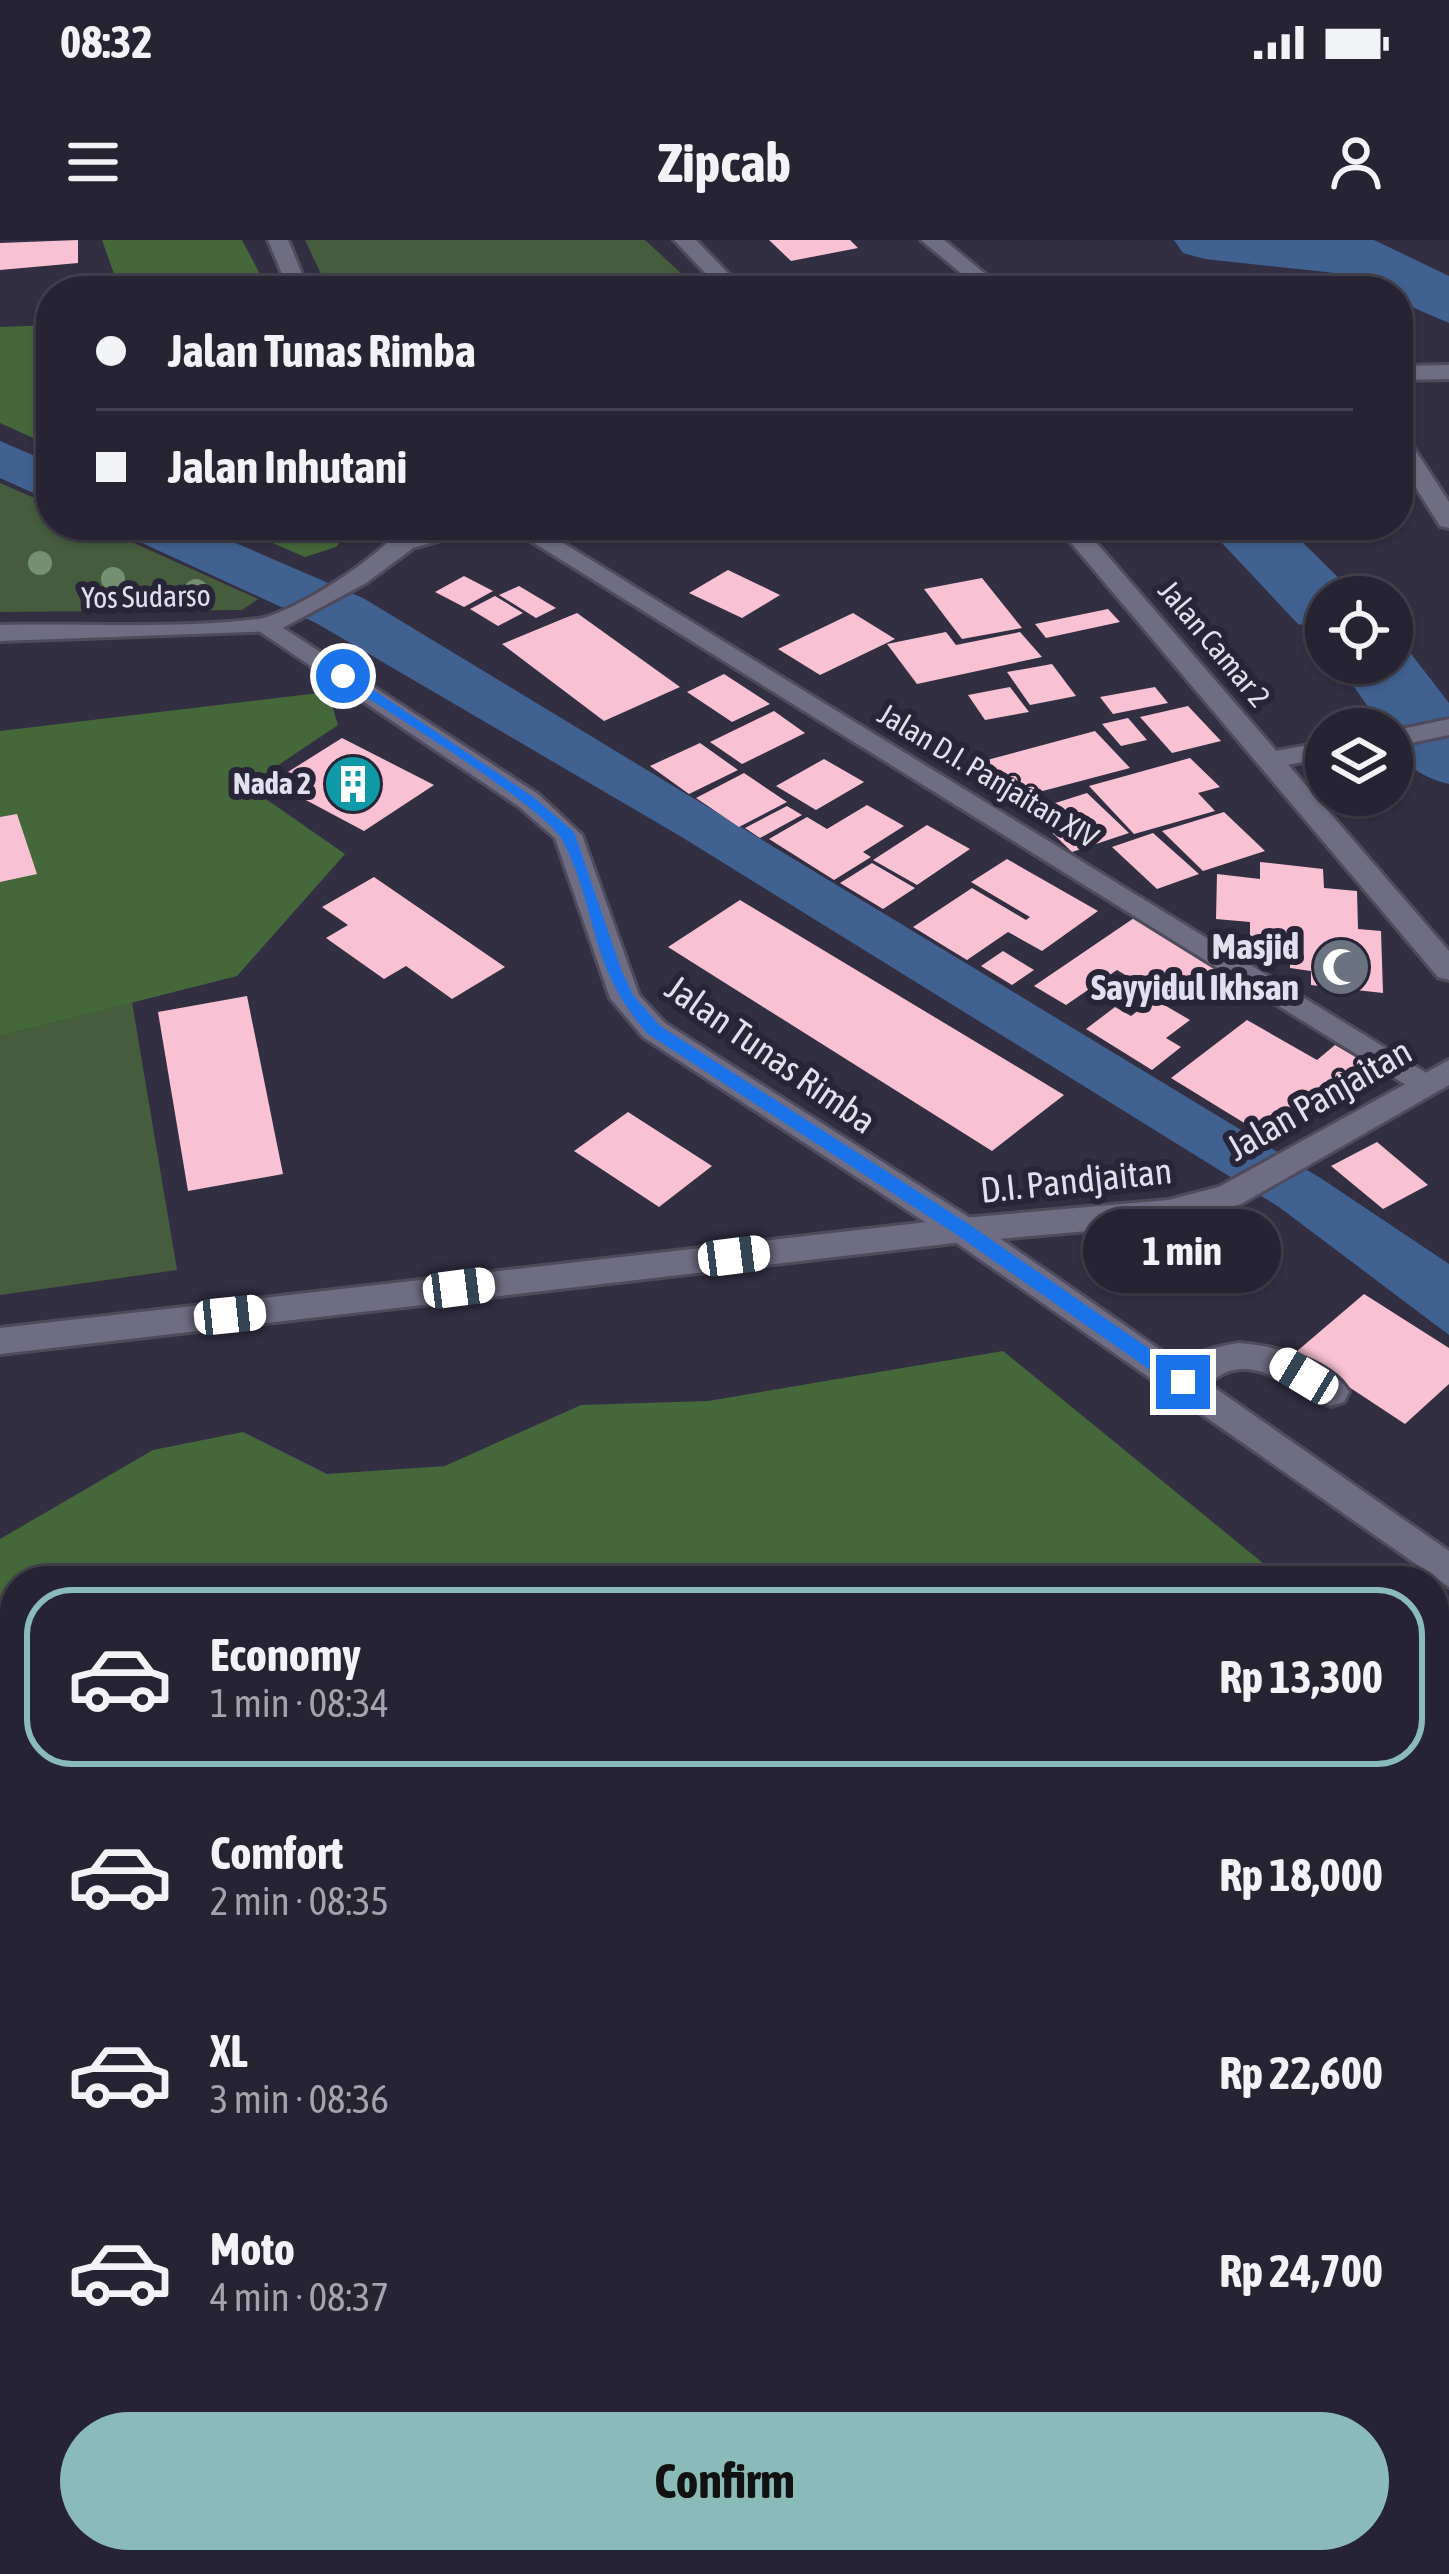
<!DOCTYPE html>
<html lang="en">
<head>
<meta charset="utf-8">
<style>
  :root { --surface:#262332; --page:#2e2b3a; --text:#f1f3f6; --muted:#a4a4ac; --line:#42404d; --accent:#8bbbb9 }
  body { margin:0; font-family:"Asap Condensed",sans-serif; background:var(--page); color:var(--text); height:100vh; display:flex; flex-direction:column; font-size:45px; white-space:nowrap }
  * { box-sizing:border-box; margin:0 }
  p { font-size:39px; color:var(--muted) }
  .icon { flex:none; width:66px; height:66px; fill:none; stroke:currentColor; stroke-width:2; stroke-linecap:round; stroke-linejoin:round }
  .map { position:relative; flex:1; overflow:hidden }
  .sheet { position:absolute; left:0px; top:1326px; width:1449px; height:1008px; display:flex; flex-direction:column; background:var(--surface); border-radius:48px 48px 0 0; box-shadow:0 3px 9px #0004,0 0 0 3px var(--line) }
  .sheet>* { flex:none }
  .guide { position:absolute; left:36px; top:36px; width:1377px; height:264px; border-radius:48px; box-shadow:0 3px 9px #0004,0 0 0 3px var(--line); display:grid; align-content:center; height:264px; padding:0 60px; background:var(--surface) }
  .fabs { position:absolute; left:1305px; top:336px; display:grid; gap:24px }
  .fabs a { display:grid; place-items:center; width:108px; height:108px; border-radius:50%; background:var(--surface); box-shadow:0 3px 9px #0004,0 0 0 3px var(--line); font-size:60px }
  .end { position:absolute; width:54px; height:54px; margin:-27px; border:15px solid #1a73e8; background:#fff; box-shadow:0 0 0 6px #fff }
  .from { border-radius:50% }
  .bubble { position:absolute; height:84px; border-radius:42px; background:var(--surface); box-shadow:0 3px 9px #0004,0 0 0 3px var(--line); font-size:39px; font-weight:700; line-height:84px; text-align:center }
  .car { position:absolute; width:36px; height:72px; margin:-36px -18px; border-radius:15px; box-shadow:0 0 9px 3px #0007; background:linear-gradient(#fff 24%,#345 0 40%,#fff 0 76%,#345 0 86%,#fff 0) }
  .guide b { display:flex; align-items:center; gap:42px; height:114px; font-size:45px }
  .guide b+b { border-top:3px solid var(--line) }
  .guide i { width:30px; height:30px; background:var(--text) }
  ul { padding:21px 0 0; list-style:none }
  li { display:flex; align-items:center; gap:36px; height:180px; margin:0 24px 18px; padding:0 36px; border:6px solid transparent; border-radius:48px }
  li div { flex:1 }
  li b { display:block; font-size:45px }
  li em { font-style:normal; font-weight:700 }
  li.active { border-color:var(--accent) }
  li>.icon { width:108px; height:108px; stroke-width:1.5 }
  .action { display:flex; gap:24px; margin-top:auto; padding:24px 60px }
  .action a { flex:1; height:138px; border-radius:72px; background:var(--accent); color:#111; font-size:48px; font-weight:700; line-height:138px; text-align:center }
  .status { display:flex; justify-content:space-between; align-items:center; height:84px; padding:0 60px; background:var(--surface); direction:ltr }
  .status svg { height:33px; fill:currentColor }
  header { display:flex; justify-content:space-between; align-items:center; height:156px; padding:0 60px; background:var(--surface); font-size:54px; font-weight:700 }
  .map>svg:first-child { display:block }
  .green { fill:#455c3d }
  .forest { fill:#446839 }
  .water { fill:#416290 }
  .lines { fill:none; stroke-linecap:round; stroke-linejoin:round }
  .river { fill:#416290; fill-rule:evenodd }
  .building { fill:#f9c2d4 }
  .service-casing { stroke:#4e4b5c; stroke-width:6 }
  .minor-casing { stroke:#4e4b5c; stroke-width:6 }
  .tertiary-casing { stroke:#4e4b5c; stroke-width:6 }
  .service { fill:#6f6d83; fill-rule:evenodd }
  .minor { fill:#6f6d83; fill-rule:evenodd }
  .tertiary { fill:#6f6d83; fill-rule:evenodd }
  .tree { fill:#739071 }
  .route { fill:#1a73e8 }
  .labels { text-anchor:middle; stroke-width:12; stroke-linejoin:round; paint-order:stroke }
  .far-street-label { font-size:30px; fill:#e1e0ed; stroke:#282538 }
  .far-poi-label { font-size:30px; font-weight:bold; fill:#e1e0ed; stroke:#282538; text-anchor:end }
  .poi-label { font-size:36px; font-weight:bold; fill:#e1e0ed; stroke:#282538; text-anchor:end }
  .street-label { font-size:36px; fill:#e1e0ed; stroke:#282538 }
</style>
</head>
<body>
<div class="status"><b>08:32</b><svg viewBox="0 0 49 12"><path d="M0 12V9h3v3zM5 12V6h3v6zM10 12V3h3v9zM15 12V0h3v12zM26 1h20v11H26zM47 4h2v5h-2z"/></svg></div>
<header><svg class="icon" aria-label="menu" viewBox="0 0 24 24"><path d="M4 6h16M4 12h16M4 18h16"/></svg>Zipcab<svg class="icon" aria-label="person" viewBox="0 0 24 24"><circle cx="12" cy="8" r="4"/><path d="M4 21q1-7 8-7t8 7"/></svg></header>
<div class="map">
<svg width="1449" height="2334" viewBox="0 0 1449 2334">
  <rect width="100%" height="100%" fill="#322f43"/>
  <g class="green">
    <path d="M305,0H645L683,35L467,51H329Z"/>
    <path d="M0,243L51,265V285H94L258,359L242,370L0,372Z"/>
    <path d="M132,762L177,1030L0,1055V796Z"/>
  </g>
  <g class="forest">
    <path d="M102,0H242L269,51H120Z"/>
    <path d="M51,85V206L0,183V87Z"/>
    <path d="M231,285H356L336,307L305,317Z"/>
    <path d="M328,452L338,485L247,546L345,614L237,736L0,796V491Z"/>
    <path d="M1003,1111L1285,1341H15V1885L0,1887V1299L153,1210L243,1192L327,1234L445,1226L581,1165L708,1161Z"/>
    <path d="M1434,1455L1449,1467V2334H1301L1296,2319H1434Z"/>
  </g>
  <g class="water">
    <path d="M0,201L51,223V261L0,238Z"/>
    <path d="M103,285H194L363,358L1322,939L1449,1024V1095L1279,967L680,596L316,383Z"/>
  </g>
  <g class="lines">
    <g class="river">
      <path d="M1174,0H1374L1449,36V83L1398,61V51H1381L1354,35L1205,19L1183,13Z"/>
      <path d="M1205,285H1285L1358,357H1326V390L1298,384Z"/>
      <path d="M1392,403L1405,406L1449,463V544C1422,538 1393,521 1392,489H1384L1337,423H1392Z"/>
    </g>
  </g>
  <g class="building">
    <path d="M78,0V23L0,30V3Z"/>
    <path d="M769,0H850L858,8L791,21Z"/>
    <path d="M649,285H695L699,293L657,300Z"/>
    <path d="M716,285H775V287L724,297Z"/>
    <path d="M728,330L780,355L742,378L689,353Z"/>
    <path d="M464,336L493,351L464,367L435,352Z"/>
    <path d="M982,338L1022,388L962,399L924,349Z"/>
    <path d="M519,346L556,368L536,378L499,355Z"/>
    <path d="M495,356L523,373L498,386L470,369Z"/>
    <path d="M1108,369L1120,382L1046,398L1035,384Z"/>
    <path d="M577,373L680,447L604,481L502,404Z"/>
    <path d="M853,373L895,399L820,435L778,409Z"/>
    <path d="M946,392L956,405L1020,392L1042,417L917,444L887,404Z"/>
    <path d="M1052,424L1076,456L1030,465L1007,432Z"/>
    <path d="M724,434L770,464L732,482L687,452Z"/>
    <path d="M1010,447L1029,472L985,480L968,455Z"/>
    <path d="M1155,447L1168,463L1113,474L1100,457Z"/>
    <path d="M1188,466L1221,501L1172,513L1140,477Z"/>
    <path d="M774,471L805,493L742,524L710,502Z"/>
    <path d="M1128,478L1147,500L1121,506L1102,484Z"/>
    <path d="M1095,491L1130,528L1008,560L976,523Z"/>
    <path d="M342,498L434,545L364,591L272,542Z"/>
    <path d="M700,503L738,530L689,554L650,526Z"/>
    <path d="M1190,518L1220,547L1198,553L1215,571L1134,594L1089,546Z"/>
    <path d="M824,519L864,542L816,570L776,546Z"/>
    <path d="M744,533L787,562L739,587L696,558Z"/>
    <path d="M1087,553L1129,593L1072,612L1030,571Z"/>
    <path d="M867,565L904,586L863,612L871,617L834,640L769,599L807,577L827,589Z"/>
    <path d="M787,566L802,575L760,598L745,588Z"/>
    <path d="M1224,572L1265,611L1203,631L1162,591Z"/>
    <path d="M17,574L37,634L0,642V577Z"/>
    <path d="M927,585L970,609L917,645L873,620Z"/>
    <path d="M1153,593L1199,634L1157,649L1112,607Z"/>
    <path d="M1007,619L1098,671L1042,711L1008,692L967,720L913,687L972,648L1026,680L1030,677L971,642Z"/>
    <path d="M1260,622L1323,629L1324,648L1357,651L1358,689L1381,691L1383,753L1311,745V731L1290,728V717L1250,713V682L1216,679L1217,634L1260,639Z"/>
    <path d="M872,623L915,648L883,669L840,643Z"/>
    <path d="M374,637L505,727L452,759L406,726L384,739L326,698L348,685L322,667Z"/>
    <path d="M740,660L1064,855L992,911L668,707Z"/>
    <path d="M1134,678L1220,728L1172,763L1117,730L1066,765L1034,746Z"/>
    <path d="M1003,711L1034,730L1012,745L981,726Z"/>
    <path d="M247,756L283,934L188,951L158,772Z"/>
    <path d="M1154,759L1190,780L1166,798L1181,807L1152,830L1086,789L1115,767L1131,776Z"/>
    <path d="M1247,780L1317,820L1335,805L1385,834L1357,856L1343,848L1277,903L1171,838Z"/>
    <path d="M628,872L712,926L659,967L574,911Z"/>
    <path d="M1377,902L1428,945L1383,969L1331,926Z"/>
    <path d="M1364,1054L1449,1108V1144L1405,1184L1296,1112Z"/>
    <path d="M15,2146V2319H583L585,2334H0V2149Z"/>
    <path d="M1027,2319H1237L1242,2334H968Z"/>
  </g>
  <g class="lines">
    <defs>
      <g id="service">
        <path d="M1449,479V495L1392,507V491Z"/>
        <path d="M1326,502V518L1269,528L1255,520L1259,514Z"/>
        <path d="M1239,1103C1273,1105 1332,1121 1349,1152L1344,1162L1331,1166C1300,1156 1275,1128 1241,1129C1213,1130 1199,1161 1170,1152L1165,1142C1179,1116 1212,1107 1239,1103Z"/>
      </g>
      <g id="minor">
        <path d="M674,0H696L745,51H616L626,45L711,39Z"/>
        <path d="M921,0H944L1006,51H983Z"/>
        <path d="M1449,125V139L1398,140V126Z"/>
        <path d="M1398,194L1406,196L1449,262V288L1440,286L1398,219Z"/>
        <path d="M451,285H492L403,311L391,304Z"/>
        <path d="M505,285H534L1441,842L1436,850H1414Z"/>
        <path d="M1056,285H1081L1449,711V740L1438,737Z"/>
        <path d="M268,378L538,554L582,595L639,755L665,783L975,981L1449,1311V1347L951,999L643,797L610,758L555,598L518,566L259,391L255,386Z"/>
      </g>
      <g id="tertiary">
        <path d="M268,0H288L309,51H289Z"/>
        <path d="M402,285H426L412,309L366,343L277,391L0,401V385C84,383 174,389 258,379C292,374 385,315 402,285Z"/>
        <path d="M1449,820V845L1241,964L1168,984L963,1002L0,1114V1088L963,978L1168,960L1219,947Z"/>
      </g>
    </defs>
    <use href="#service" class="service-casing"/>
    <use href="#minor" class="minor-casing"/>
    <use href="#tertiary" class="tertiary-casing"/>
    <use href="#service" class="service"/>
    <use href="#minor" class="minor"/>
    <use href="#tertiary" class="tertiary"/>
  </g>
  <g class="tree">
    <circle cx="40" cy="323" r="12"/>
    <circle cx="113" cy="339" r="12"/>
    <circle cx="196" cy="351" r="12"/>
  </g>
  <path class="route" d="M338,433H348L533,557L574,592L621,729L633,755L660,786L970,985L1190,1137V1148H1176L957,995L648,794C588,726 599,673 563,601C546,567 379,466 338,439Z"/>
  <defs>
    <symbol id="building-disc" viewBox="-11 -11 22 22"><circle r="9.5" fill="#0f9aa8" stroke="#282538"/><path d="M-4-6H4V6H1V3H-1V6H-4ZM-2.5-4.3h1.7v1.8h-1.7ZM.8-4.3h1.7v1.8H.8ZM-2.5-1h1.7V.8h-1.7ZM.8-1h1.7V.8H.8Z" fill="#fff"/></symbol>
    <symbol id="mosque-disc" viewBox="-11 -11 22 22"><circle r="9.5" fill="#6b7280" stroke="#282538"/><path d="M3.5-4.9A6 6 0 1 0 3.5 4.9A5 5 0 1 1 3.5-4.9Z" fill="#fff"/></symbol>
  </defs>
  <g fill-rule="evenodd">
    <use href="#building-disc" x="320" y="511" width="66" height="66"/>
    <use href="#mosque-disc" x="1308" y="694" width="66" height="66"/>
  </g>
  <g class="labels">
    <g class="far-street-label">
      <text transform="translate(146 357) rotate(-1)" y="10">Yos Sudarso</text>
      <text transform="translate(1214 404) rotate(50)" y="10">Jalan Camar 2</text>
      <text transform="translate(988 536) rotate(31)" y="10">Jalan D.I. Panjaitan XIV</text>
    </g>
    <g class="far-poi-label">
      <text x="311" y="554">Nada 2</text>
    </g>
    <g class="poi-label">
      <text x="1299" y="719">Masjid<tspan x="1299" dy="41">Sayyidul Ikhsan</tspan></text>
    </g>
    <g class="street-label">
      <text transform="translate(771 814) rotate(35)" y="13">Jalan Tunas Rimba</text>
      <text transform="translate(1319 859) rotate(-30)" y="13">Jalan Panjaitan</text>
      <text transform="translate(1076 940) rotate(-6)" y="13">D.I. Pandjaitan</text>
    </g>
  </g>
</svg>
<div class="fabs">
<a><svg class="icon" aria-label="locate" viewBox="0 0 24 24"><circle cx="12" cy="12" r="6"/><path d="M12 2v4M12 18v4M2 12h4M18 12h4"/></svg></a>
<a><svg class="icon" aria-label="layers" viewBox="0 0 24 24"><path d="M12 4l9 5-9 5-9-5zM3 14l9 5 9-5"/></svg></a>
</div>
<i class="end from" style="left:343px;top:436px"></i>
<i class="end" style="left:1183px;top:1142px"></i>
<div class="bubble" style="left:1083px;top:969px;width:198px">1 min</div>
<i class="car" style="left:734px;top:1016px;rotate:83deg"></i>
<i class="car" style="left:459px;top:1048px;rotate:83deg"></i>
<i class="car" style="left:230px;top:1075px;rotate:84deg"></i>
<i class="car" style="left:1304px;top:1136px;rotate:301deg"></i>
<div class="guide">
<b><i class="from"></i>Jalan Tunas Rimba</b>
<b><i></i>Jalan Inhutani</b>
</div>
<section class="sheet">
<ul>
<li class="active"><svg class="icon" aria-label="car" viewBox="0 0 24 24"><path d="M5 17H2v-5l4-1 3-4h7l3 4 3 1v5h-3M9 17h6M6 11h13"/><circle cx="7" cy="17" r="2"/><circle cx="17" cy="17" r="2"/></svg><div><b>Economy</b><p>1 min · 08:34</p></div><em>Rp 13,300</em></li>
<li><svg class="icon" aria-label="car" viewBox="0 0 24 24"><path d="M5 17H2v-5l4-1 3-4h7l3 4 3 1v5h-3M9 17h6M6 11h13"/><circle cx="7" cy="17" r="2"/><circle cx="17" cy="17" r="2"/></svg><div><b>Comfort</b><p>2 min · 08:35</p></div><em>Rp 18,000</em></li>
<li><svg class="icon" aria-label="car" viewBox="0 0 24 24"><path d="M5 17H2v-5l4-1 3-4h7l3 4 3 1v5h-3M9 17h6M6 11h13"/><circle cx="7" cy="17" r="2"/><circle cx="17" cy="17" r="2"/></svg><div><b>XL</b><p>3 min · 08:36</p></div><em>Rp 22,600</em></li>
<li><svg class="icon" aria-label="car" viewBox="0 0 24 24"><path d="M5 17H2v-5l4-1 3-4h7l3 4 3 1v5h-3M9 17h6M6 11h13"/><circle cx="7" cy="17" r="2"/><circle cx="17" cy="17" r="2"/></svg><div><b>Moto</b><p>4 min · 08:37</p></div><em>Rp 24,700</em></li>
</ul>
<div class="action"><a>Confirm</a></div>
</section>
</div>
</body>
</html>
